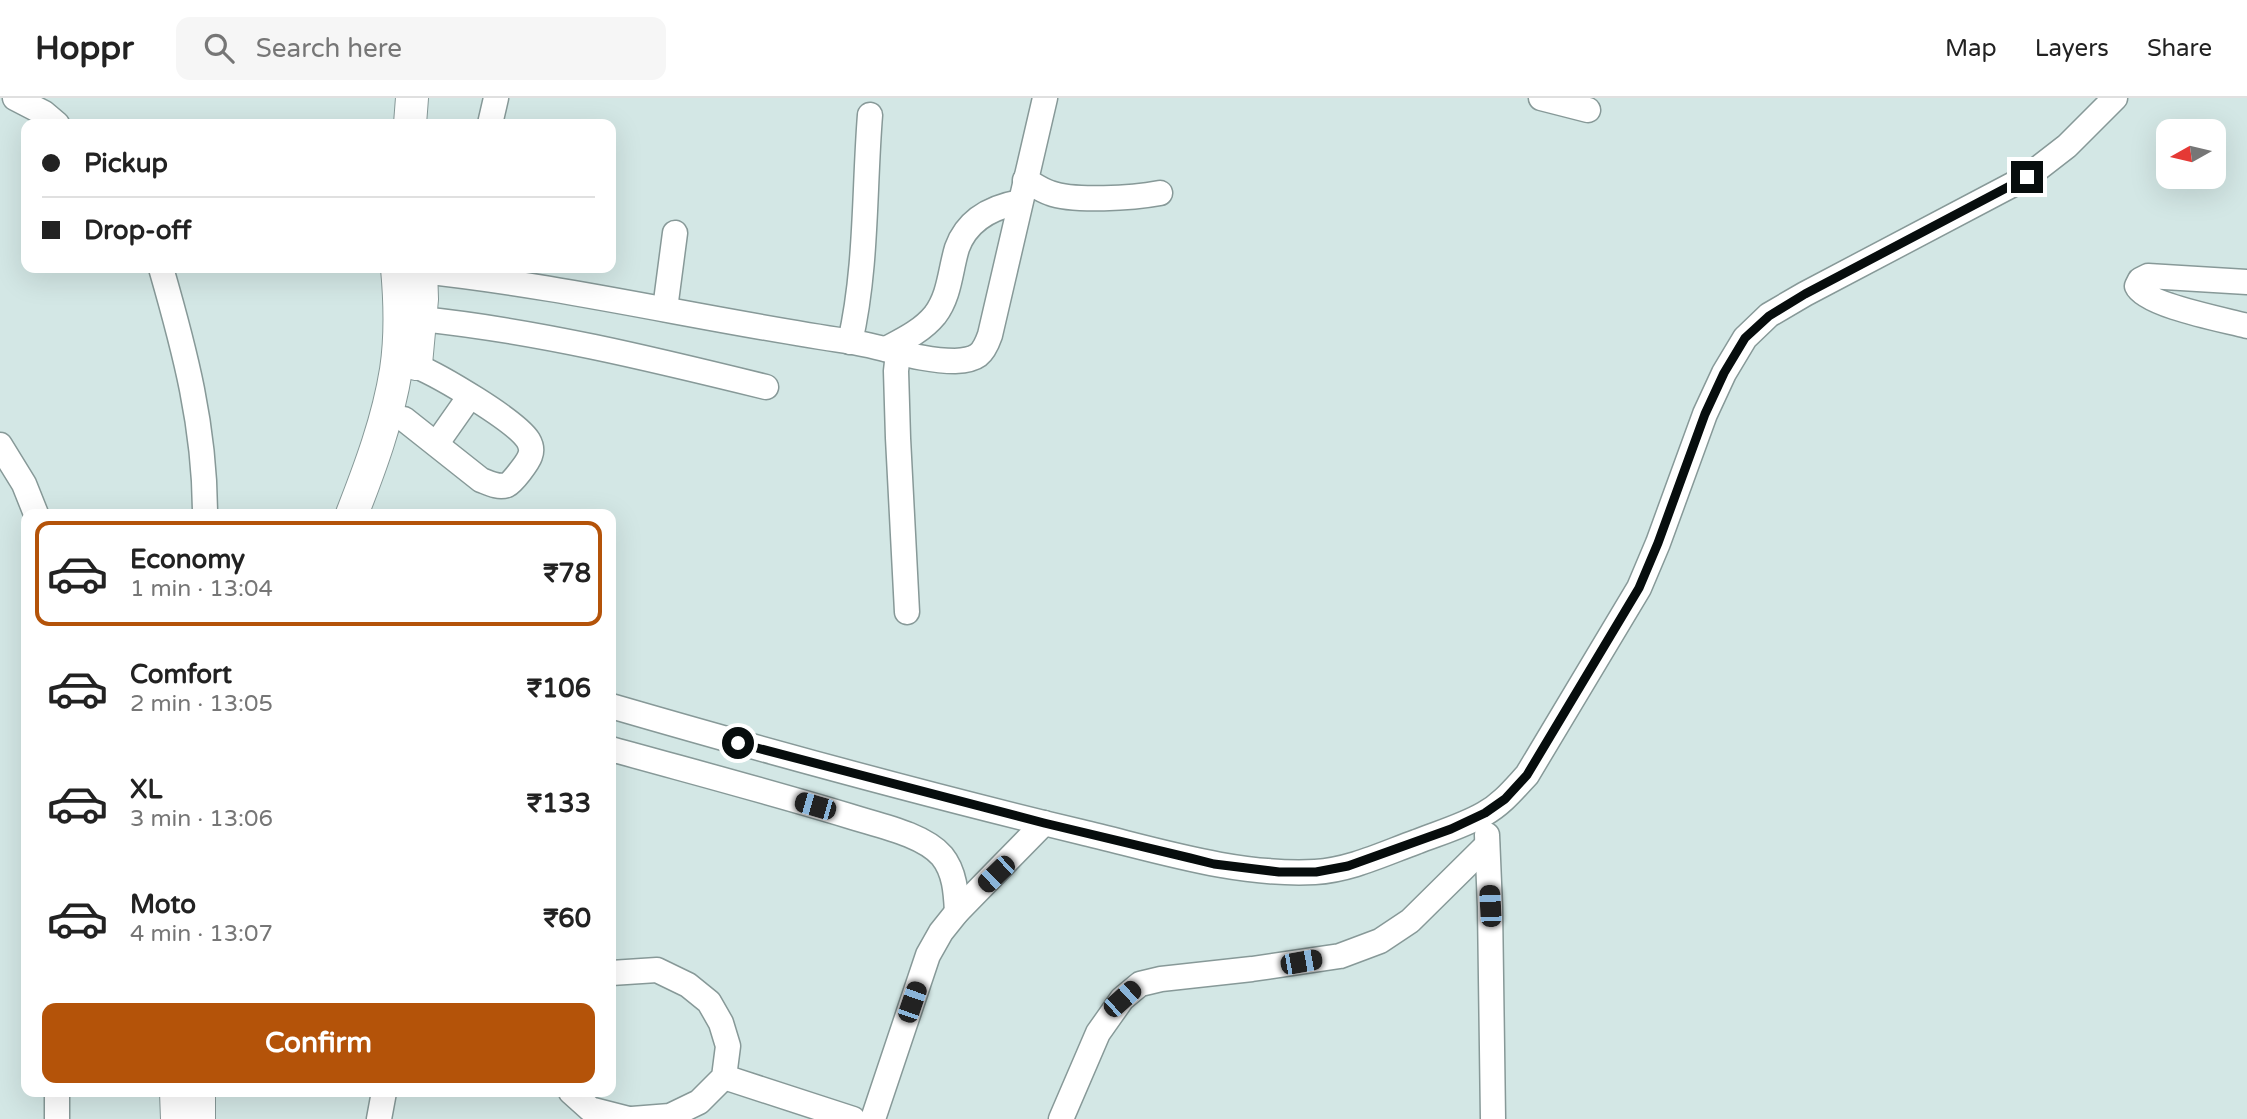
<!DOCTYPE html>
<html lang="en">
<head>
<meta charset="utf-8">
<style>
  :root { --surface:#fff; --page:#f6f6f6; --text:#222; --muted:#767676; --line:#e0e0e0; --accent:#b45309 }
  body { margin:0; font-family:"Varela Round",sans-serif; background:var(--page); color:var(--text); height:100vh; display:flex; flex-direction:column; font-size:26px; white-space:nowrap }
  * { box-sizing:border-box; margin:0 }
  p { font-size:23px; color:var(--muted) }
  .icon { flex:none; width:38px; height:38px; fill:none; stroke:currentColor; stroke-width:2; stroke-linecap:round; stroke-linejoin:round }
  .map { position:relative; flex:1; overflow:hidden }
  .details { position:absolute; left:21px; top:411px; width:595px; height:588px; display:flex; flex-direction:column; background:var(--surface); border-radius:14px; box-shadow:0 7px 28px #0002 }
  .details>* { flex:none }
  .guide { position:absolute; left:21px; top:21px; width:595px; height:154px; border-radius:14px; box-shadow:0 7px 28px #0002; display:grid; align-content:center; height:154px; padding:0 21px; background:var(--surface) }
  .needle { width:46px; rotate:262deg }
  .buttons { position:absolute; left:2156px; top:21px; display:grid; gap:14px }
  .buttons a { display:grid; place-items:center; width:70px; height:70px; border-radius:14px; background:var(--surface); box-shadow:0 7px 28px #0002; font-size:35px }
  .end { position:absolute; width:32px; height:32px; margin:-16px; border:9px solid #070d0d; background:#fff; box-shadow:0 0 0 4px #fff }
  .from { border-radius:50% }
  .car { position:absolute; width:21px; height:42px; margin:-21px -10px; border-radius:9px; box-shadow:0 0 5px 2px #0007; background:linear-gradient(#222 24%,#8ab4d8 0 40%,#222 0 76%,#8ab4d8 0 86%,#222 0) }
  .guide b { display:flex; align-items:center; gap:24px; height:66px; font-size:26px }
  .guide b+b { border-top:2px solid var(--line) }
  .guide i { width:18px; height:18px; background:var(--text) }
  ul { padding:12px 0 0; list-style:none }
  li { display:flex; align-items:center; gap:21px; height:105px; margin:0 14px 10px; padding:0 7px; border:4px solid transparent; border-radius:14px }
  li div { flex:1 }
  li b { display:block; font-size:26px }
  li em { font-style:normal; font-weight:700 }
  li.selected { border-color:var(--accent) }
  li>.icon { width:63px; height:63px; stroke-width:1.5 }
  .cta { display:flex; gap:14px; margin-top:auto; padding:14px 21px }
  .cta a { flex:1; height:80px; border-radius:14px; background:var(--accent); color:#fff; font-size:28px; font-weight:700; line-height:80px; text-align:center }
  header { display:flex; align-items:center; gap:42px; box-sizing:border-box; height:98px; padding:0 35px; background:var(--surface); border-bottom:2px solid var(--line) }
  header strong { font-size:33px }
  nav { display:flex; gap:38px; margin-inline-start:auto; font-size:24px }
  .search { width:490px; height:63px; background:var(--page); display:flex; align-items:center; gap:18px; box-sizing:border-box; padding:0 24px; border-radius:14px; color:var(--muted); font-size:26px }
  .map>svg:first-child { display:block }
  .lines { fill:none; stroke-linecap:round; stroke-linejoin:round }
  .minor-casing { stroke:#879998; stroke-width:27 }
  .major-casing { stroke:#879998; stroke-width:34 }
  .minor { stroke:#fff; stroke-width:24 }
  .major { stroke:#fff; stroke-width:32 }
  .route { stroke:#070d0d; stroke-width:9 }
</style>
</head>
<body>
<header>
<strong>Hoppr</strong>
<div class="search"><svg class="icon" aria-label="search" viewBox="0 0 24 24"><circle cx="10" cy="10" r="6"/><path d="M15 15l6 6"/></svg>Search here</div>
<nav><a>Map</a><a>Layers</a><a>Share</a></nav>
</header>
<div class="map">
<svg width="2247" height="1021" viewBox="0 0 2247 1021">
  <rect width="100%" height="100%" fill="#d3e7e5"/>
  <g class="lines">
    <defs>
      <g id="minor">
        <path d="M15,0L44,15L57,26"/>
        <path d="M1541,0L1588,12"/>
        <path d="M490,26L496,0"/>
        <path d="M1025,82C1033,86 1041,92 1050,95C1074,104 1133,100 1160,95"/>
        <path d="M161,170C185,253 205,329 205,416"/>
        <path d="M421,173C564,188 704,222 846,243C882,248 918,263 955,263C977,262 983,257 990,237L1045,0"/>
        <path d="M2247,184L2148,178L2140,182L2137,188C2145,207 2225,222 2247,228"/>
        <path d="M665,211L675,135"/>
        <path d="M421,221C537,233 652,261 766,289"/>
        <path d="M850,244C867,170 864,92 870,17"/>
        <path d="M886,251C903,242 922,233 935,217C950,197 950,173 957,150C967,122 992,109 1020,104"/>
        <path d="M898,255L896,273L898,340L907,514"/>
        <path d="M404,321L481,382C489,385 498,390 507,387C513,384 528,364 530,358C532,353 531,347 528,342C515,322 440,278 416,268"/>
        <path d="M437,345L470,298"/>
        <path d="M0,347L24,386L36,416"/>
        <path d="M611,608C766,653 923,696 1081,734C1157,752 1236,778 1315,774C1350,772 1383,756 1416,744C1439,735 1463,728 1484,716C1502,706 1514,691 1527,677L1639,490L1658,445L1705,316L1724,275L1745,240L1769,217L1805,196L2027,79L2067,48L2115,0"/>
        <path d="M611,651C690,673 770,694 849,718C877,727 923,736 942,758C955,774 956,795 957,814"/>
        <path d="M1487,737L1490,809L1493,1021"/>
        <path d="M611,875L657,872L688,887L709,904L721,925L728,948L724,979L699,1004L670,1018L632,1021"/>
        <path d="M724,979L853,1021"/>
        <path d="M571,994L590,1011L629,1021"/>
        <path d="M57,1021V994"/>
        <path d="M379,1021L384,994"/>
        <path d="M873,1021L928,857L941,834L957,814L1044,725"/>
        <path d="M1061,1021L1098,935L1122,901L1140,886L1161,881L1252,871L1340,858L1380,843L1410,823L1487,747"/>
      </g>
      <g id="major">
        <path d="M410,26L412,0"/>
        <path d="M416,266L422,201L421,170"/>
        <path d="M352,416C370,370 388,322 396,272C401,239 400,203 397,170"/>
        <path d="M176,994L177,1021"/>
        <path d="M199,994V1021"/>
      </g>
    </defs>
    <use href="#minor" class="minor-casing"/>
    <use href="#major" class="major-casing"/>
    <use href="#minor" class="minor"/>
    <use href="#major" class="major"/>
  </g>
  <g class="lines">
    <path class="route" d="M738,645L1044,725L1190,760L1214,766L1279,774H1316L1348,768L1451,731L1485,715L1505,701L1527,677L1639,490L1658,445L1705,316L1724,275L1745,240L1769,218L1805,196L2027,79"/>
  </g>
</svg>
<div class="buttons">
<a><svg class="needle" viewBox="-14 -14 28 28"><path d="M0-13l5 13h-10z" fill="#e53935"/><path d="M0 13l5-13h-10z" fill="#767676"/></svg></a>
</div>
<i class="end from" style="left:738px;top:645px"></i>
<i class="end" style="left:2027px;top:79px"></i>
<i class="car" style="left:815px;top:708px;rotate:286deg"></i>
<i class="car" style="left:996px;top:776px;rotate:226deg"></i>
<i class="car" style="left:1490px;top:808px;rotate:357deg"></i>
<i class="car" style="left:1301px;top:864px;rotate:80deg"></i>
<i class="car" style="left:1122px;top:901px;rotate:48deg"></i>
<i class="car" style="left:912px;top:904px;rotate:19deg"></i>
<div class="guide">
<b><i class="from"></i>Pickup</b>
<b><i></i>Drop-off</b>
</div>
<section class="details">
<ul>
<li class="selected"><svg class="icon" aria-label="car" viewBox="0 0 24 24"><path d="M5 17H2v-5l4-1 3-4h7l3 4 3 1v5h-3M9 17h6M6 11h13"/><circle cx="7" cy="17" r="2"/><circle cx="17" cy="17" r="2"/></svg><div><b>Economy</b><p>1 min · 13:04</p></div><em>₹78</em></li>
<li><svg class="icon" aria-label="car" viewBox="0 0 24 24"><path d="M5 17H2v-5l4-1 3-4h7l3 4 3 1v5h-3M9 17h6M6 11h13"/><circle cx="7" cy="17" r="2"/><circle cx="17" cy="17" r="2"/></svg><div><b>Comfort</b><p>2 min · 13:05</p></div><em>₹106</em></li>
<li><svg class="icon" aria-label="car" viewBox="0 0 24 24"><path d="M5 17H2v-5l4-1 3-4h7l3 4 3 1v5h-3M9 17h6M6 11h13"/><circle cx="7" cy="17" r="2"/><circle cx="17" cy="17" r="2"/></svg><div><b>XL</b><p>3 min · 13:06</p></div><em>₹133</em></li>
<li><svg class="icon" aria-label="car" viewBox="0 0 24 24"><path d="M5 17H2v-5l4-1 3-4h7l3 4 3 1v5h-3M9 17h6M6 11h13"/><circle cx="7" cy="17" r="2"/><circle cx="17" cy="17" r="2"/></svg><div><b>Moto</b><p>4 min · 13:07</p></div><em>₹60</em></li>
</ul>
<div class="cta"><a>Confirm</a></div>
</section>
</div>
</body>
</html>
